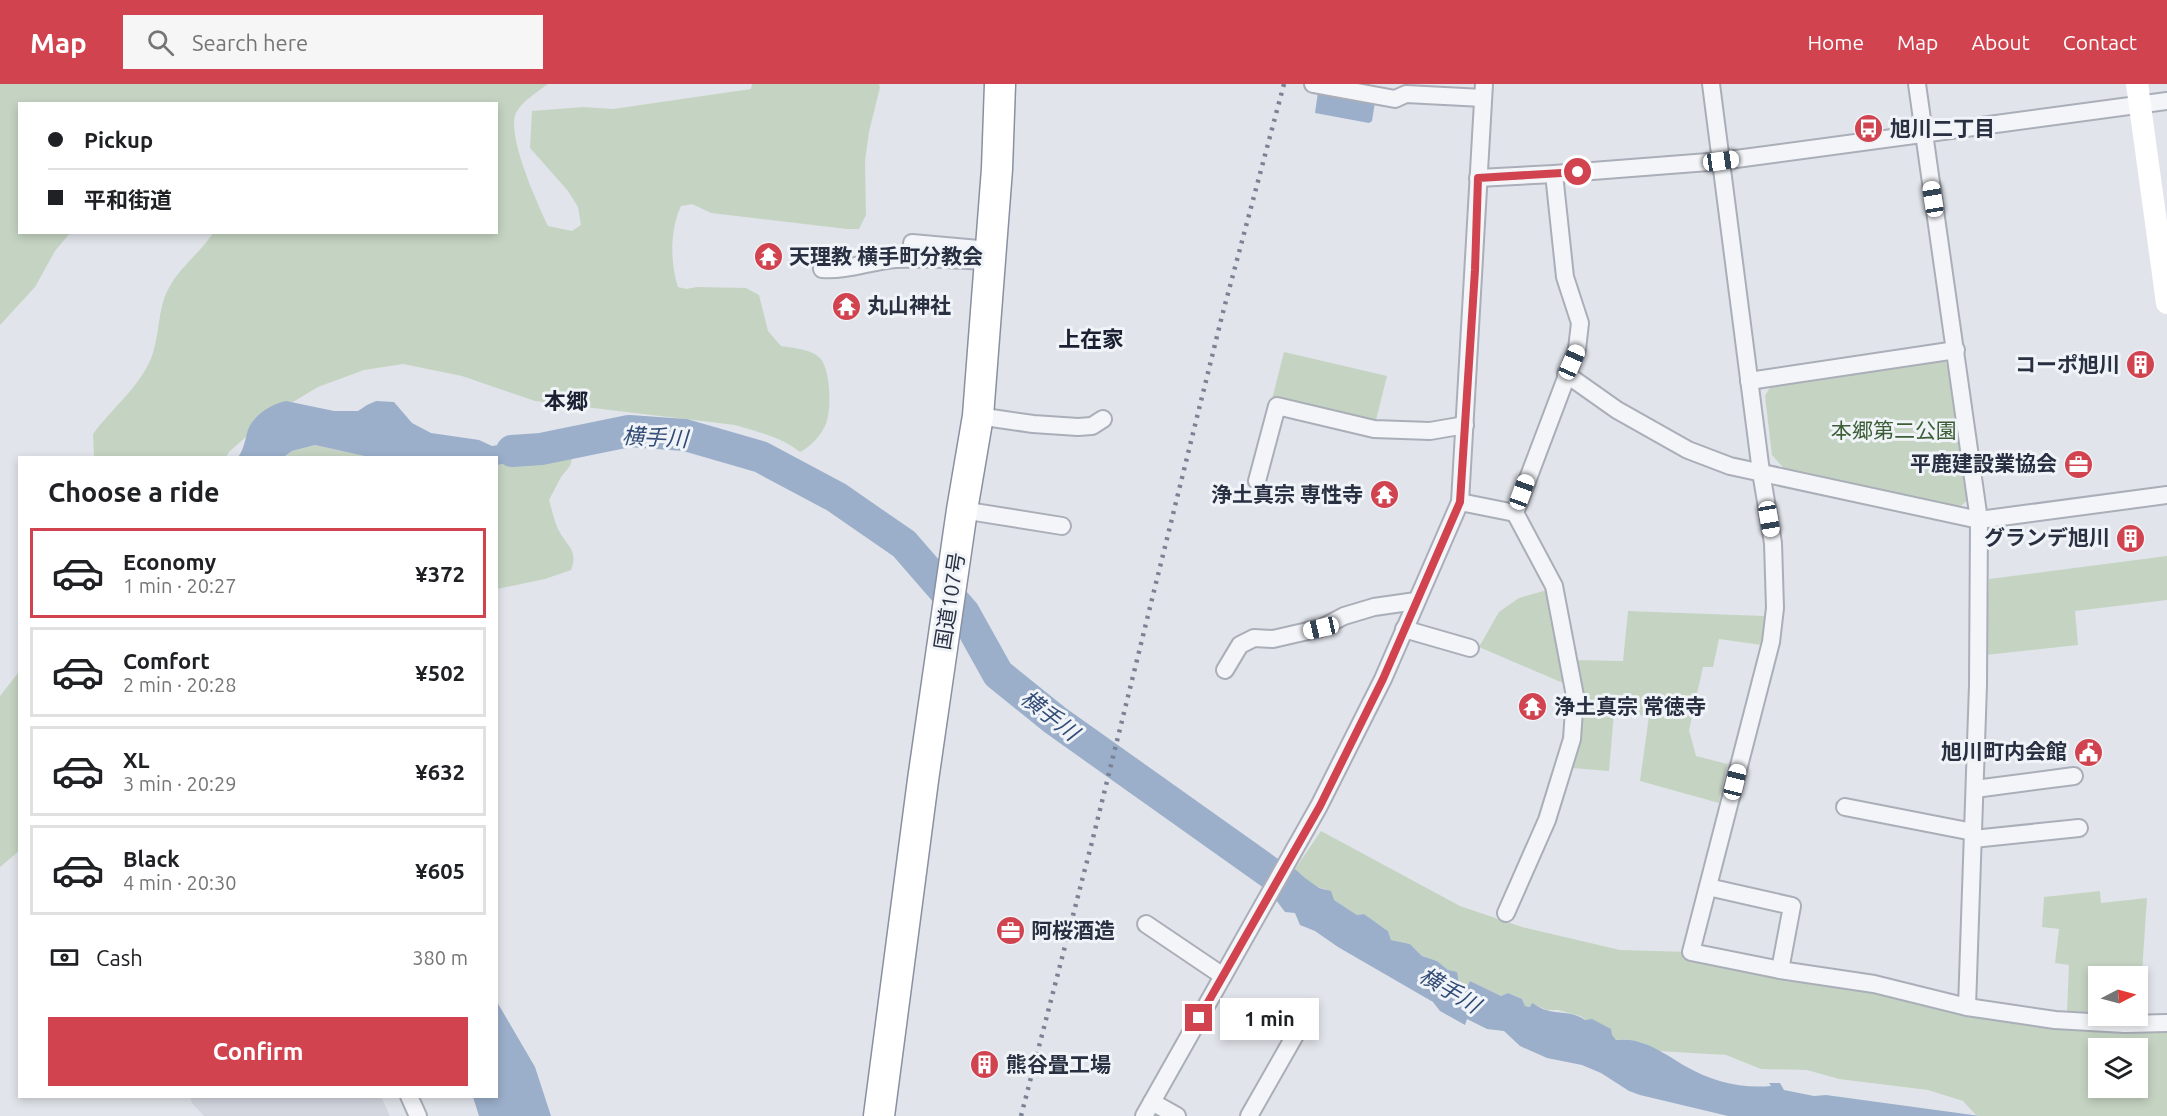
<!DOCTYPE html>
<html lang="en">
<head>
<meta charset="utf-8">
<style>
  :root { --surface:#fff; --page:#f6f6f6; --text:#202124; --muted:#757577; --line:#e0e0e0; --accent:#d1434f }
  body { margin:0; font-family:Ubuntu,"Noto Sans JP",sans-serif; background:var(--page); color:var(--text); height:100vh; display:flex; flex-direction:column; font-size:22px; white-space:nowrap }
  * { box-sizing:border-box; margin:0 }
  p { font-size:20px; color:var(--muted) }
  .icon { flex:none; width:33px; height:33px; fill:none; stroke:currentColor; stroke-width:2; stroke-linecap:round; stroke-linejoin:round }
  .map { position:relative; flex:1; overflow:hidden }
  .drawer { position:absolute; left:18px; top:372px; width:480px; height:642px; display:flex; flex-direction:column; background:var(--surface); border-radius:0px; box-shadow:0 3px 9px #0003 }
  .drawer>* { flex:none }
  .guide { position:absolute; left:18px; top:18px; width:480px; height:132px; border-radius:0px; box-shadow:0 3px 9px #0003; display:grid; align-content:center; height:132px; padding:0 30px; background:var(--surface) }
  .needle { width:39px; rotate:84deg }
  .tools { position:absolute; left:2088px; top:882px; display:grid; gap:12px }
  .tools a { display:grid; place-items:center; width:60px; height:60px; border-radius:0px; background:var(--surface); box-shadow:0 3px 9px #0003; font-size:30px }
  .end { position:absolute; width:27px; height:27px; margin:-14px; border:8px solid #d1434f; background:#fff; box-shadow:0 0 0 3px #fff }
  .from { border-radius:50% }
  .bubble { position:absolute; height:42px; border-radius:0px; background:var(--surface); box-shadow:0 3px 9px #0003; font-size:20px; font-weight:700; line-height:42px; text-align:center }
  .car { position:absolute; width:18px; height:36px; margin:-18px -9px; border-radius:8px; box-shadow:0 0 4px 2px #0007; background:linear-gradient(#fff 24%,#345 0 40%,#fff 0 76%,#345 0 86%,#fff 0) }
  .guide b { display:flex; align-items:center; gap:21px; height:57px; font-size:22px }
  .guide b+b { border-top:2px solid var(--line) }
  .guide i { width:15px; height:15px; background:var(--text) }
  ul { padding:0; list-style:none }
  li { display:flex; align-items:center; gap:18px; height:90px; margin:0 12px 9px; padding:0 18px; border:3px solid var(--line); border-radius:0px }
  li div { flex:1 }
  li b { display:block; font-size:22px }
  li em { font-style:normal; font-weight:700 }
  li.current { border-color:var(--accent) }
  li>.icon { width:54px; height:54px; stroke-width:1.5 }
  h2 { padding:0 30px; font-size:27px; line-height:72px }
  .pay { display:flex; align-items:center; gap:15px; height:66px; padding:0 30px; font-size:22px }
  .pay p { margin-inline-start:auto }
  .button { display:flex; gap:12px; margin-top:auto; padding:12px 30px }
  .button a { flex:1; height:69px; border-radius:0px; background:var(--accent); color:#fff; font-size:24px; font-weight:700; line-height:69px; text-align:center }
  header { display:flex; align-items:center; gap:36px; box-sizing:border-box; height:84px; padding:0 30px; background:var(--accent); color:#fff }
  header strong { font-size:28px }
  nav { display:flex; gap:33px; margin-inline-start:auto; font-size:21px }
  .search { width:420px; height:54px; background:var(--page); display:flex; align-items:center; gap:15px; box-sizing:border-box; padding:0 21px; border-radius:0px; color:var(--muted); font-size:22px }
  .map>svg:first-child { display:block }
  .built { fill:#d3d6df }
  .green { fill:#c5d4c2; fill-rule:evenodd }
  .water { fill:#9bafca }
  .lines { fill:none; stroke-linecap:round; stroke-linejoin:round }
  .river { stroke:#9bafca; stroke-width:32 }
  .street-casing { stroke:#aaaeb8; stroke-width:20 }
  .highway-casing { stroke:#8890a1; stroke-width:33 }
  .street { stroke:#f3f5f8; stroke-width:16 }
  .secondary { stroke:#fff; stroke-width:22 }
  .highway { stroke:#fff; stroke-width:30 }
  .rail { stroke:#7a8294; stroke-width:4.5; stroke-dasharray:3 6; stroke-linecap:butt }
  .route { stroke:#d1434f; stroke-width:8 }
  .labels { text-anchor:middle; stroke-width:6; stroke-linejoin:round; paint-order:stroke }
  .poi-label { font-size:21px; font-weight:bold; fill:#293042; stroke:#f0f3f7; text-anchor:start }
  .park-label { font-size:21px; fill:#3b5e36; stroke:#f0f3f7 }
  .street-label { font-size:21px; fill:#293042; stroke:#f0f3f7 }
  .neighbourhood-label { font-size:22px; font-weight:bold; fill:#1b2132; stroke:#f0f3f7 }
  .water-label { font-size:22px; font-style:italic; fill:#324c77; stroke:#f0f3f7 }
</style>
</head>
<body>
<header>
<strong>Map</strong>
<div class="search"><svg class="icon" aria-label="search" viewBox="0 0 24 24"><circle cx="10" cy="10" r="6"/><path d="M15 15l6 6"/></svg>Search here</div>
<nav><a>Home</a><a>Map</a><a>About</a><a>Contact</a></nav>
</header>
<div class="map">
<svg width="2167" height="1032" viewBox="0 0 2167 1032">
  <rect width="100%" height="100%" fill="#e1e4ea"/>
  <path class="built" d="M190,1013H381L390,1032H204L192,1019Z"/>
  <g class="green">
    <path d="M0,0H548C537,8 524,16 517,27C504,47 538,121 548,142L572,147L581,141L578,123L568,107L530,64L532,27L583,23L613,25L751,5L752,0H879L880,3L869,48L865,77L866,131L859,145H847L711,129L692,120L681,122C670,145 670,179 678,203L686,205L697,203L746,204L759,211L768,247L781,262C793,264 811,265 820,274C831,286 832,328 825,342C819,354 811,362 800,368C781,353 758,348 735,341L535,317L462,292L403,280L364,286L318,303L268,333L229,368L226,373H94L93,350C112,324 143,300 153,269C160,247 158,221 170,202C181,182 201,168 213,149L496,148V20H20V148L70,149L55,167L35,203L0,241Z"/>
    <path d="M1284,268L1387,292L1375,340L1272,315Z"/>
    <path d="M1943,276L1951,283L1968,416L1957,425L1787,388L1772,371L1765,312L1773,298Z"/>
    <path d="M315,361L369,373L284,374L292,367Z"/>
    <path d="M556,371L572,375L570,382L561,393L549,416C552,426 554,436 558,445C566,462 579,465 571,486L545,495L497,505V381Z"/>
    <path d="M2167,472V516L2075,527L2078,561L1985,571L1989,495Z"/>
    <path d="M1547,506L1563,599L1479,563L1499,528L1519,514Z"/>
    <path d="M1628,527L1764,532L1762,561L1719,555L1713,583H1703L1689,646L1696,672L1727,680L1719,719L1640,697L1649,632L1614,629L1609,687L1572,684L1579,654L1584,610L1576,576L1623,577Z"/>
    <path d="M19,588V767L0,783V612Z"/>
    <path d="M1321,747L1460,822L1522,843L1620,866L1691,868L1967,923L2167,939V1032H1980L1976,1031L1963,1017L1928,1006L1839,995L1807,986L1761,985L1726,971L1659,967L1643,959L1624,955L1616,956L1580,932L1558,926H1547L1532,920L1530,923L1525,922L1522,915L1508,909L1501,912L1470,897L1467,903L1462,904L1448,886L1437,877L1422,872L1410,860L1391,856L1388,847L1385,845L1364,830L1357,831L1334,816L1326,805L1315,803L1295,785ZM2098,964H2138V1004H2098Z"/>
    <path d="M2100,807L2101,819L2147,814L2139,933L2118,932H2138V892H2098V931L2067,929L2069,881L2055,879L2059,845L2042,843L2044,813Z"/>
  </g>
  <g class="water">
    <path d="M1318,8L1375,18L1372,37L1369,39L1315,29Z"/>
    <path d="M286,317L334,327H358L367,321L376,317L394,318L412,339L431,349L479,356L492,362L552,353L556,371L497,381L496,374L369,373L315,361L292,367L284,373H238C244,366 245,355 248,346C253,331 272,320 286,317Z"/>
    <path d="M1295,785L1315,803L1331,807L1334,816L1357,831L1364,830L1385,845L1388,847L1391,856L1410,860L1422,872L1437,877L1448,886L1457,888L1459,900L1462,904L1467,903L1470,897L1501,912L1508,909L1522,915L1525,922L1530,923L1532,919C1536,921 1541,925 1546,926C1559,930 1573,927 1585,936L1592,935L1611,945L1612,951L1616,956C1641,952 1665,970 1685,982C1711,997 1741,1005 1771,1002L1769,999H1780L1784,1006L1814,1012L1826,1011L1980,1032H1728L1640,1011L1629,1007L1601,989L1582,981L1547,974L1520,962L1504,947L1487,945L1467,935L1465,941L1440,927L1433,918L1338,863L1315,847L1300,841L1295,829L1285,828L1276,816Z"/>
    <path d="M497,918L535,983L551,1032H479L473,1013L496,1012Z"/>
  </g>
  <g class="lines">
    <path class="river" d="M512,367L541,365L629,347L685,351L761,373L836,413L904,460L964,529L998,590L1055,636L1321,825"/>
    <defs>
      <g id="street">
        <path d="M1313,0L1395,15L1406,10L1483,14"/>
        <path d="M1711,0L1761,388L1773,459L1775,524L1771,558L1691,868L1780,886L1874,900L1967,923L2055,936L2125,940L2167,939"/>
        <path d="M1917,0L1979,436L1978,601L1967,923"/>
        <path d="M1478,94L1554,90L1721,77L2167,17"/>
        <path d="M912,159L990,166"/>
        <path d="M822,185C847,187 871,177 896,175C927,173 959,176 990,177"/>
        <path d="M1566,290L1617,326L1688,366L1730,382L1979,436L2167,411"/>
        <path d="M1749,297L1956,266"/>
        <path d="M978,332L1033,340L1078,343L1092,342L1103,335"/>
        <path d="M1257,397L1277,322L1374,345L1430,347L1465,341"/>
        <path d="M1460,418L1515,429"/>
        <path d="M962,426L1062,442"/>
        <path d="M1404,545L1470,564"/>
        <path d="M1225,586L1240,561L1254,554L1273,555L1321,544L1344,532L1374,523L1416,517"/>
        <path d="M1975,705L2074,692"/>
        <path d="M1845,723L1973,748"/>
        <path d="M1973,755L2079,744"/>
        <path d="M1708,803L1792,822L1780,886"/>
        <path d="M1506,829L1547,736L1572,655L1575,612L1554,502L1515,429L1577,265L1580,239L1565,193L1554,90"/>
        <path d="M1146,840L1223,892"/>
        <path d="M409,1012L418,1032"/>
        <path d="M1152,1018L1177,1032"/>
        <path d="M1144,1032L1319,722L1383,595L1460,418L1484,0"/>
        <path d="M1249,1032L1298,946"/>
      </g>
      <path id="highway" d="M879,1032L923,696L962,426L978,332L997,85L1000,0"/>
    </defs>
    <use href="#street" class="street-casing"/>
    <use href="#highway" class="highway-casing"/>
    <use href="#street" class="street"/>
    <path class="secondary" d="M2137,0L2167,219"/>
    <use href="#highway" class="highway"/>
    <path class="rail" d="M1021,1032L1092,758L1222,232L1284,0"/>
  </g>
  <g class="lines">
    <path class="route" d="M1199,934L1320,722L1383,595L1460,418L1475,186L1478,94L1578,88"/>
  </g>
  <defs>
    <symbol id="bus-disc" viewBox="-11 -11 22 22"><circle r="9.5" fill="#d1434f" stroke="#f0f3f7"/><path d="M-5-6H5V4H4V6H2V4H-2V6H-4V4H-5ZM-3.5-4V0h7V-4ZM-3.5 1.2v1.5H-2V1.2ZM2 1.2v1.5H3.5V1.2Z" fill="#fff"/></symbol>
    <symbol id="temple-disc" viewBox="-11 -11 22 22"><circle r="9.5" fill="#d1434f" stroke="#f0f3f7"/><path d="M0-6L5-2H3V0L6.5 2.5H4V6H1.5V3h-3V6H-4V2.5H-6.5L-3 0V-2H-5Z" fill="#fff"/></symbol>
    <symbol id="building-disc" viewBox="-11 -11 22 22"><circle r="9.5" fill="#d1434f" stroke="#f0f3f7"/><path d="M-4-6H4V6H1V3H-1V6H-4ZM-2.5-4.3h1.7v1.8h-1.7ZM.8-4.3h1.7v1.8H.8ZM-2.5-1h1.7V.8h-1.7ZM.8-1h1.7V.8H.8Z" fill="#fff"/></symbol>
    <symbol id="office-disc" viewBox="-11 -11 22 22"><circle r="9.5" fill="#d1434f" stroke="#f0f3f7"/><path d="M-6-3h4V-5.5h4V-3h4V5H-6ZM-1-4.5V-3h2v-1.5ZM-6 0V1H6V0Z" fill="#fff"/></symbol>
    <symbol id="civic-disc" viewBox="-11 -11 22 22"><circle r="9.5" fill="#d1434f" stroke="#f0f3f7"/><path d="M-.6-6.5H3V-4.5H.6V-3L4-1V1h2V6H-6V1h2V-1L-.6-3ZM-1.2 2.5V6h2.4V2.5Z" fill="#fff"/></symbol>
  </defs>
  <g fill-rule="evenodd">
    <use href="#bus-disc" x="1852" y="28" width="33" height="33"/>
    <use href="#temple-disc" x="752" y="156" width="33" height="33"/>
    <use href="#temple-disc" x="830" y="206" width="33" height="33"/>
    <use href="#building-disc" x="2124" y="264" width="33" height="33"/>
    <use href="#office-disc" x="2062" y="364" width="33" height="33"/>
    <use href="#temple-disc" x="1368" y="394" width="33" height="33"/>
    <use href="#building-disc" x="2114" y="438" width="33" height="33"/>
    <use href="#temple-disc" x="1516" y="606" width="33" height="33"/>
    <use href="#civic-disc" x="2072" y="652" width="33" height="33"/>
    <use href="#office-disc" x="994" y="830" width="33" height="33"/>
    <use href="#building-disc" x="968" y="964" width="33" height="33"/>
  </g>
  <g class="labels">
    <g class="poi-label">
      <text x="1890" y="52">旭川二丁目</text>
      <text x="789" y="180">天理教 横手町分教会</text>
      <text x="867" y="229">丸山神社</text>
      <text x="2120" y="288" text-anchor="end">コーポ旭川</text>
      <text x="2057" y="387" text-anchor="end">平鹿建設業協会</text>
      <text x="1363" y="418" text-anchor="end">浄土真宗 専性寺</text>
      <text x="2110" y="461" text-anchor="end">グランデ旭川</text>
      <text x="1554" y="630">浄土真宗 常徳寺</text>
      <text x="2067" y="675" text-anchor="end">旭川町内会館</text>
      <text x="1031" y="854">阿桜酒造</text>
      <text x="1006" y="988">熊谷畳工場</text>
    </g>
    <g class="park-label">
      <text x="1894" y="354">本郷第二公園</text>
    </g>
    <g class="street-label">
      <text transform="translate(950 517) rotate(-81)" y="7">国道107号</text>
    </g>
    <g class="neighbourhood-label">
      <text x="1091" y="263">上在家</text>
      <text x="566" y="325">本郷</text>
    </g>
    <g class="water-label">
      <text transform="translate(655 353) rotate(3)" y="8">横手川</text>
      <text transform="translate(1050 631) rotate(38)" y="8">横手川</text>
      <text transform="translate(1450 906) rotate(31)" y="8">横手川</text>
    </g>
  </g>
</svg>
<div class="tools">
<a><svg class="needle" viewBox="-14 -14 28 28"><path d="M0-13l5 13h-10z" fill="#e53935"/><path d="M0 13l5-13h-10z" fill="#757577"/></svg></a>
<a><svg class="icon" aria-label="layers" viewBox="0 0 24 24"><path d="M12 4l9 5-9 5-9-5zM3 14l9 5 9-5"/></svg></a>
</div>
<i class="end from" style="left:1578px;top:88px"></i>
<i class="end" style="left:1199px;top:934px"></i>
<div class="bubble" style="left:1220px;top:914px;width:99px">1 min</div>
<i class="car" style="left:1721px;top:77px;rotate:82deg"></i>
<i class="car" style="left:1933px;top:115px;rotate:351deg"></i>
<i class="car" style="left:1572px;top:278px;rotate:24deg"></i>
<i class="car" style="left:1522px;top:408px;rotate:20deg"></i>
<i class="car" style="left:1769px;top:435px;rotate:170deg"></i>
<i class="car" style="left:1321px;top:544px;rotate:257deg"></i>
<i class="car" style="left:1735px;top:698px;rotate:14deg"></i>
<div class="guide">
<b><i class="from"></i>Pickup</b>
<b><i></i>平和街道</b>
</div>
<section class="drawer">
<h2>Choose a ride</h2>
<ul>
<li class="current"><svg class="icon" aria-label="car" viewBox="0 0 24 24"><path d="M5 17H2v-5l4-1 3-4h7l3 4 3 1v5h-3M9 17h6M6 11h13"/><circle cx="7" cy="17" r="2"/><circle cx="17" cy="17" r="2"/></svg><div><b>Economy</b><p>1 min · 20:27</p></div><em>¥372</em></li>
<li><svg class="icon" aria-label="car" viewBox="0 0 24 24"><path d="M5 17H2v-5l4-1 3-4h7l3 4 3 1v5h-3M9 17h6M6 11h13"/><circle cx="7" cy="17" r="2"/><circle cx="17" cy="17" r="2"/></svg><div><b>Comfort</b><p>2 min · 20:28</p></div><em>¥502</em></li>
<li><svg class="icon" aria-label="car" viewBox="0 0 24 24"><path d="M5 17H2v-5l4-1 3-4h7l3 4 3 1v5h-3M9 17h6M6 11h13"/><circle cx="7" cy="17" r="2"/><circle cx="17" cy="17" r="2"/></svg><div><b>XL</b><p>3 min · 20:29</p></div><em>¥632</em></li>
<li><svg class="icon" aria-label="car" viewBox="0 0 24 24"><path d="M5 17H2v-5l4-1 3-4h7l3 4 3 1v5h-3M9 17h6M6 11h13"/><circle cx="7" cy="17" r="2"/><circle cx="17" cy="17" r="2"/></svg><div><b>Black</b><p>4 min · 20:30</p></div><em>¥605</em></li>
</ul>
<div class="pay"><svg class="icon" aria-label="cash" viewBox="0 0 24 24"><path d="M3 7h18v10H3z"/><circle cx="12" cy="12" r="2"/></svg>Cash<p>380 m</p></div>
<div class="button"><a>Confirm</a></div>
</section>
</div>
</body>
</html>
